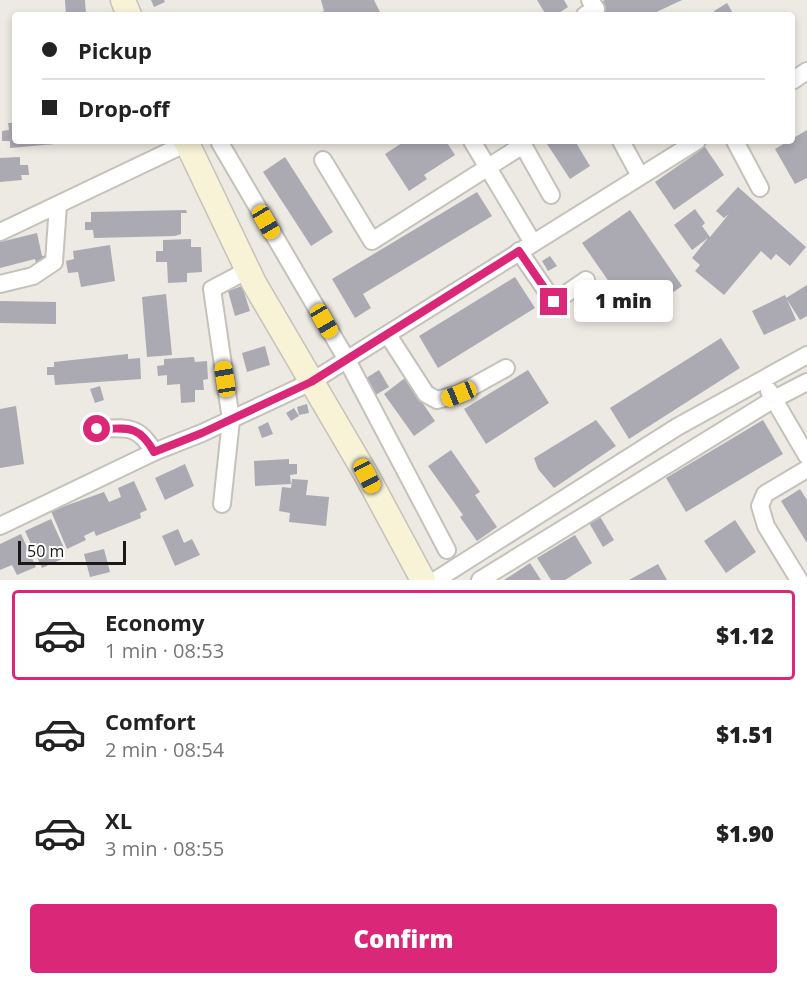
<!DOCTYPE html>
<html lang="en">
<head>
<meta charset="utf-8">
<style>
  :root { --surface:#fff; --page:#f2f2f2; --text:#222; --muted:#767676; --line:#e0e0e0; --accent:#db2777 }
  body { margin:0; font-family:"Open Sans",sans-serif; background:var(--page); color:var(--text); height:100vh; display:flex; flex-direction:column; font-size:22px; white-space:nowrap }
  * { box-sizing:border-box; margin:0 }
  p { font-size:20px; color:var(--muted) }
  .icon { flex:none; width:33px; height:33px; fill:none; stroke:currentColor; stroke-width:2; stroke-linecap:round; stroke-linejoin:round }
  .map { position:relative; height:580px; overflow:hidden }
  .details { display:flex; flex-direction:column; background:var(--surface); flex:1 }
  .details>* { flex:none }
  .guide { position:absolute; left:12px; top:12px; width:783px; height:132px; border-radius:6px; box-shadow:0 3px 9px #0003; display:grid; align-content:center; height:132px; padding:0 30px; background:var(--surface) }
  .scale { position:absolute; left:18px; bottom:15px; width:108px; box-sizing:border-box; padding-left:6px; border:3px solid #1a1916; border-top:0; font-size:16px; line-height:21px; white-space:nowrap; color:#1a1916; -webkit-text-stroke:4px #fff; paint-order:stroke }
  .end { position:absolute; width:27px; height:27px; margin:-14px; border:8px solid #db2777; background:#fff; box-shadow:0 0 0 3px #fff }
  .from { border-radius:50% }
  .bubble { position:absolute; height:42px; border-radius:6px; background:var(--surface); box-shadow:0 3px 9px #0003; font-size:20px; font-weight:800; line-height:42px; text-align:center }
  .car { position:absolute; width:18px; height:36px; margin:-18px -9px; border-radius:8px; box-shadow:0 0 4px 2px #0007; background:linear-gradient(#f5c518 24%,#345 0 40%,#f5c518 0 76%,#345 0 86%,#f5c518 0) }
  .guide b { display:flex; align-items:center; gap:21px; height:57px; font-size:22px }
  .guide b+b { border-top:2px solid var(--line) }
  .guide i { width:15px; height:15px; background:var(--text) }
  ul { padding:10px 0 0; list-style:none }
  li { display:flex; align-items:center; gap:18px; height:90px; margin:0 12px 9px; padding:0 18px; border:3px solid transparent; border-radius:6px }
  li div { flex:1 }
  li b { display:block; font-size:22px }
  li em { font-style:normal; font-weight:800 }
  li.current { border-color:var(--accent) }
  li>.icon { width:54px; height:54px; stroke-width:1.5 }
  .primary-button { display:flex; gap:12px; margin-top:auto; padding:12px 30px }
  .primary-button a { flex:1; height:69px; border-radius:6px; background:var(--accent); color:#fff; font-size:24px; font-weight:800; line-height:69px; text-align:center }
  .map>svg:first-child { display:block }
  .building { fill:#abaab2 }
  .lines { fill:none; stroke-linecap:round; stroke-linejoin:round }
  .street-casing { stroke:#c4c2ba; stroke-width:20 }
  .secondary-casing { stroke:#c4c2ba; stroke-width:27 }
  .street { stroke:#fff; stroke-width:16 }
  .secondary { stroke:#f8f2d7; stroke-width:24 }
  .route { stroke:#db2777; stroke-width:8 }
</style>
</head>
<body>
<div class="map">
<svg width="807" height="580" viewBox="0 0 807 580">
  <rect width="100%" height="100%" fill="#eceae2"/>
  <g class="building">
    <path d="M65,0H85L86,15H66Z"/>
    <path d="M151,0H164L165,2L154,7Z"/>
    <path d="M321,0H374L380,12L374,15H316L324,11Z"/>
    <path d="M537,0H564L568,7L556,15H546Z"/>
    <path d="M605,0H682L650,15H573Z"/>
    <path d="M727,3L734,15H716L714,11Z"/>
    <path d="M8,123H15V141H54L55,144L10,148V141H2V131L9,130Z"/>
    <path d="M807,130V178L795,184L775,149Z"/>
    <path d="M405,141H446L455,155L424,175L427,179L409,191L385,154Z"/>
    <path d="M545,141H575L590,166L570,179Z"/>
    <path d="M705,147L724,175L674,210L655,182Z"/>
    <path d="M20,157V165H28L29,175H21L22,180L0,182V158Z"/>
    <path d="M285,157L333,232L311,246L263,172Z"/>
    <path d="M738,187L806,247L790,266L776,254L771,260L761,251L724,295L695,271L700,265L692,258L708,238L692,250L674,225L695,209L705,223L702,226L710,237L729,214L724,218L716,211Z"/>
    <path d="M477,192L492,216L363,294L371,308L355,318L332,279Z"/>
    <path d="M186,210L187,213H181V234L175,236L94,238L93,230H85V222H91V212Z"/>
    <path d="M630,210L682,286L635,319L582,243Z"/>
    <path d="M37,233L42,256L47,255L50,269L38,272L35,259L0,268V242Z"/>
    <path d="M191,239V247H201L202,272L187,273V282L168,283L167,262H156V251H163V240Z"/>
    <path d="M110,245L115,281L81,287L78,272L68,273L66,261L74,259L73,251Z"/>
    <path d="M550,256L557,266L548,271L542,261Z"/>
    <path d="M515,277L535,308L438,368L419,336Z"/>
    <path d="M807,285V316L800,320L786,298Z"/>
    <path d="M242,286L250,311L235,316L228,291Z"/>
    <path d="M166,294L172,355L147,357L142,297Z"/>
    <path d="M785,295L796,320L764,335L752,311Z"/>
    <path d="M0,301L56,302V324L0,323Z"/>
    <path d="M721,338L740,368L629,439L610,408Z"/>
    <path d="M265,346L270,365L247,372L242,353Z"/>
    <path d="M128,354V359L140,358L141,379L55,385L54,375H47V367H54V362Z"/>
    <path d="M194,357L195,362L207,361L208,379L203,380L204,390H195V402L181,403L180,384L167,385V375L158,376L157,366L164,365V359Z"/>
    <path d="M379,370L389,387L374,396L363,380Z"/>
    <path d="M528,370L549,403L486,444L464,409Z"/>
    <path d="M405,378L435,421L414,436L384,394Z"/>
    <path d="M100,386L104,400L95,403L90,389Z"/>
    <path d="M307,404L309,413L299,415L297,407Z"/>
    <path d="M16,406L24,464L0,468V409Z"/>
    <path d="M294,408L299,416L291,421L286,413Z"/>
    <path d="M596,420L616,446L554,488L538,469L534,458Z"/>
    <path d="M763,420L783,454L686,512L666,478Z"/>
    <path d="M268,422L273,434L262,438L258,427Z"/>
    <path d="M451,450L480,492L475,495L497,527L477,541L460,517L463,515L428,466Z"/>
    <path d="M289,459V464H297V474L290,475L291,484L255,486L254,461Z"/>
    <path d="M185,464L194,486L165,500L155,478Z"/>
    <path d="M292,479L308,480L306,495L329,497L326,526L289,522L290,513L279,511L282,487L291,488Z"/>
    <path d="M134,481L147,510L140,513L141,518L96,536L94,531L84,536L86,540L67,549L51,511L104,492L109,502L121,497L118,488Z"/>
    <path d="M800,489L807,500V543L781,501Z"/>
    <path d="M599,515L614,540L603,547L588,521Z"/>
    <path d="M51,519L65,550L59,553L62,559L42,568L25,531Z"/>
    <path d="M735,520L756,552L726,573L704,541Z"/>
    <path d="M178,529L184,543L192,539L200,555L175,566L162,536Z"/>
    <path d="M21,534L36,567L17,575L12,565L0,570V544Z"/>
    <path d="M575,535L592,563L565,580H551L537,558Z"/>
    <path d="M104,549L110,572L90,577L84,554Z"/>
    <path d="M530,563L541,580H504Z"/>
    <path d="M658,564L667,580H629Z"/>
  </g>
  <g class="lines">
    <defs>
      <g id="street">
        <path d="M585,15L596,9L590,0"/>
        <path d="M792,81L807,71"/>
        <path d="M472,141L533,243"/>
        <path d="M621,141L640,176"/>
        <path d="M735,141L760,188"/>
        <path d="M220,143L347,360L447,550"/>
        <path d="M323,160L372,241L523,145L551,195"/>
        <path d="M0,232L187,143"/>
        <path d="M519,251L554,302L586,280"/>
        <path d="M0,284L33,276L54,262L58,205"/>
        <path d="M388,335L426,394L437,400L459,394L506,368"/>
        <path d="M769,391L807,456"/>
        <path d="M97,429C126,428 138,424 154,452"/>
        <path d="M222,504L231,420L212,289L248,270"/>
        <path d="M0,526L154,452L202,433L311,382L697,141"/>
        <path d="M436,580L677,427L807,355"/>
        <path d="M480,580L774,399L807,382"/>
        <path d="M799,580L766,526L760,506L765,494L807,469"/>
      </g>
      <g id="secondary">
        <path d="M123,0L129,15"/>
        <path d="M186,141L254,283L367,476L423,580"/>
      </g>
    </defs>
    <use href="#street" class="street-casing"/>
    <use href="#secondary" class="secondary-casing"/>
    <use href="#street" class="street"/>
    <use href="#secondary" class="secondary"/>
  </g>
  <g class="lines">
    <path class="route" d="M97,429C126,429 138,423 154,452L202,433L311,382L519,251L554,302"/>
  </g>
</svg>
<div class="scale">50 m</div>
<i class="end from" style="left:97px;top:429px"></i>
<i class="end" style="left:554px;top:302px"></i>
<div class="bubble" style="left:574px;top:280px;width:99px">1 min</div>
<i class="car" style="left:266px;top:222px;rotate:150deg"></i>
<i class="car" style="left:324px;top:321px;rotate:150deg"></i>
<i class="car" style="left:225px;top:379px;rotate:351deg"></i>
<i class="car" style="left:459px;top:394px;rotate:248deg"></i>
<i class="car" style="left:367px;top:476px;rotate:152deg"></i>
<div class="guide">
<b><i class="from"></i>Pickup</b>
<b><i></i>Drop-off</b>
</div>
</div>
<section class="details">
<ul>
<li class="current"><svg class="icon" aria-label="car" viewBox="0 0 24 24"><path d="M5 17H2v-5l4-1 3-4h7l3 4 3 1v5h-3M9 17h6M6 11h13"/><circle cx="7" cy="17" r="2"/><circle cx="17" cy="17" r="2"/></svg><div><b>Economy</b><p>1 min · 08:53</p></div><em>$1.12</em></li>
<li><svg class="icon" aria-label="car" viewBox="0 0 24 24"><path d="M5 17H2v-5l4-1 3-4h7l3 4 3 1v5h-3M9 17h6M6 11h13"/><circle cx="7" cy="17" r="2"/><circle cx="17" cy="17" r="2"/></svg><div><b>Comfort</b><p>2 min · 08:54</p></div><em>$1.51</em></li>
<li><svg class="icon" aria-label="car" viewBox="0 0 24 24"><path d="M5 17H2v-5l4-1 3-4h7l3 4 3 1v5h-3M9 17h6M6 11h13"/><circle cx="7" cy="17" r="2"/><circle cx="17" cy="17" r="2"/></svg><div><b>XL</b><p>3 min · 08:55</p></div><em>$1.90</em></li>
</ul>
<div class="primary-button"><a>Confirm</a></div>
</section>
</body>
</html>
